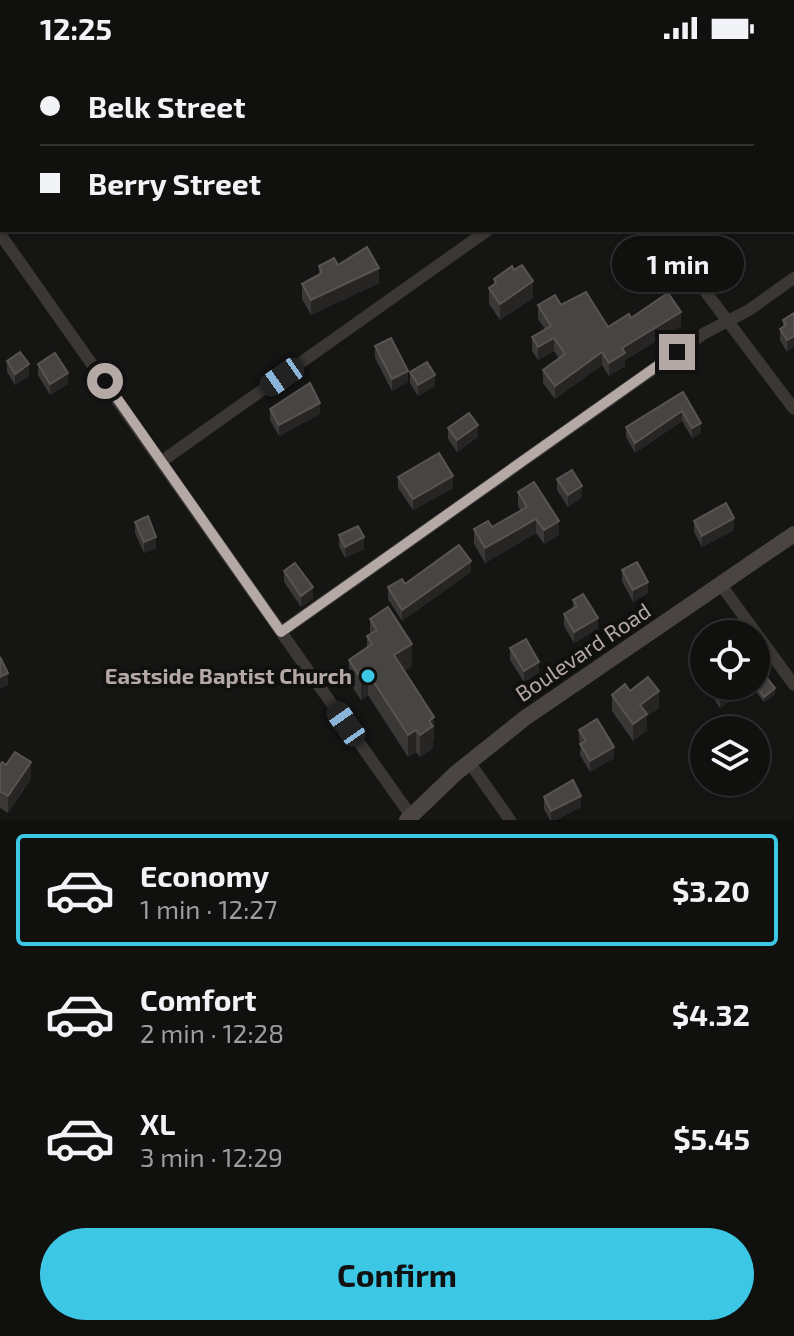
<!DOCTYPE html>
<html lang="en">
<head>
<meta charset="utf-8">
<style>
  :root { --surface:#10100f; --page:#1e1e1d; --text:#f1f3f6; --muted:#9c9d9e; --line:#30302f; --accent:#3cc7e5 }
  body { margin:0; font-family:"Exo 2",sans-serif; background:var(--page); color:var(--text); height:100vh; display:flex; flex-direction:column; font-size:30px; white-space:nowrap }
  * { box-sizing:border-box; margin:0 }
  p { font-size:26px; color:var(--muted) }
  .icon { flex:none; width:44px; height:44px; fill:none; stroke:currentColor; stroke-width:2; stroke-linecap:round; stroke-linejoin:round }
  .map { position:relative; height:764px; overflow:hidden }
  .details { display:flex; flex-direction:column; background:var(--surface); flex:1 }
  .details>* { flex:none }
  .guide { position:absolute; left:0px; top:0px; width:794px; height:176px; box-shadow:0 2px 6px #0004,0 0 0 2px var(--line); display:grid; align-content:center; height:176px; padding:0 40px; background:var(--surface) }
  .fabs { position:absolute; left:690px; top:564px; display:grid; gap:16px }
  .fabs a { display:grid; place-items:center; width:80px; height:80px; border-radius:50%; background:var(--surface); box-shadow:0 2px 6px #0004,0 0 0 2px var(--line); font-size:40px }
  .end { position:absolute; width:36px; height:36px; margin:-18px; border:10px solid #b5a9a6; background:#111; box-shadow:0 0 0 4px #111 }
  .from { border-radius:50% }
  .bubble { position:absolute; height:56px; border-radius:28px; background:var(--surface); box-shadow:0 2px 6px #0004,0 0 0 2px var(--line); font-size:26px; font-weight:700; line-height:56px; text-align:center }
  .car { position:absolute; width:24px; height:48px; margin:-24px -12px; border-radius:10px; box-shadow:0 0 6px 2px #0007; background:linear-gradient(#222 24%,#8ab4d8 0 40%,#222 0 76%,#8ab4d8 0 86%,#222 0) }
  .guide b { display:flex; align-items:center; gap:28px; height:76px; font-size:30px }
  .guide b+b { border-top:2px solid var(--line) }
  .guide i { width:20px; height:20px; background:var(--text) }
  ul { padding:14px 0 0; list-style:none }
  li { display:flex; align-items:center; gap:24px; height:112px; margin:0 16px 12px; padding:0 24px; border:4px solid transparent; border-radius:8px }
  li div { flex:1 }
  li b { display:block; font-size:30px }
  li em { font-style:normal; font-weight:700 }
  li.selected { border-color:var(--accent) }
  li>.icon { width:72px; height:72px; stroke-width:1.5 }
  .cta { display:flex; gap:16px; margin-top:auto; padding:16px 40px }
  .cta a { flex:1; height:92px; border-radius:48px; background:var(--accent); color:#111; font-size:32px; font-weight:700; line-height:92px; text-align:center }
  .status { display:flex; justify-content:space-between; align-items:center; height:56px; padding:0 40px; background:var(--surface); direction:ltr }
  .status svg { height:22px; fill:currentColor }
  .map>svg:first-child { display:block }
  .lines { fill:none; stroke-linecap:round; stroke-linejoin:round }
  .street { stroke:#3a3735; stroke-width:12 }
  .secondary { stroke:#4a4543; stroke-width:16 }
  .wall { fill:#3a3837 }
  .shaded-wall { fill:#262524 }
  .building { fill:#474543; stroke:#595453; stroke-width:2 }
  .route { stroke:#b5a9a6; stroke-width:10 }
  .poi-dot { fill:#3cc7e5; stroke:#10100f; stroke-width:3 }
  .labels { text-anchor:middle; stroke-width:8; stroke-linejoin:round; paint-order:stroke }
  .street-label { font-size:22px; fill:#b5a9a6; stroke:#10100f }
  .poi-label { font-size:22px; font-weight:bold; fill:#b5a9a6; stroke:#10100f; text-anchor:end }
</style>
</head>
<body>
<div class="status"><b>12:25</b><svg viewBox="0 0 49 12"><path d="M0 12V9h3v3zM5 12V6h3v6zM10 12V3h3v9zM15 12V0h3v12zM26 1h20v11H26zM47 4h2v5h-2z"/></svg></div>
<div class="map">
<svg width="794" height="764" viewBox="0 0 794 764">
  <rect width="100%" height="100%" fill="#151514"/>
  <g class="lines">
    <g class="street">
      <path d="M659,174L794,353"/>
      <path d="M0,178L411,760"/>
      <path d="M162,405L488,174"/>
      <path d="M721,529L794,629"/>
      <path d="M281,576L703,278L749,254L794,222"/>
      <path d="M469,706L510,764"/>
    </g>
    <path class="secondary" d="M407,764L456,717L525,662L794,478"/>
  </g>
  <g class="wall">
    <path d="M624,199L651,219L640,228L624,211Z"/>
    <path d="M338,209L379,227L311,259L302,243V228L319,219V210Z"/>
    <path d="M514,214L533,242L500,264L489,248V232L494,229V223Z"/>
    <path d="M538,249H561L608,271L631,262L681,270L625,304V310L609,320L602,309L555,343L543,327V314L559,303L554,295L538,304L532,295V281L545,273L538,263Z"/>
    <path d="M794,257L787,296L780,284V273L783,271V264Z"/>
    <path d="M375,290L408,326L392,335L375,302Z"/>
    <path d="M7,305L29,320L15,329L7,316Z"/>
    <path d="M38,308L68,328L50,339L38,319Z"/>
    <path d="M410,316L435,330L418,340L410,327Z"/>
    <path d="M683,336L701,377L692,382L682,365L635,397L626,381V371Z"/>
    <path d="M270,353L320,358L279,380L270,364Z"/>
    <path d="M448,372L478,381L457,396L448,383Z"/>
    <path d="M398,421L453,432L413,454L398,432Z"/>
    <path d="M557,423L582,441L568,451L557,434Z"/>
    <path d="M518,436L559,479L544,488L536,477L485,507L474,488V473L492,471L521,454L518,451Z"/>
    <path d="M694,465L734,474L702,491L694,476Z"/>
    <path d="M135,466L156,492L144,497L135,477Z"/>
    <path d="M339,479L364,493L345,502L339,490Z"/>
    <path d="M622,514L648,537L633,546L622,525Z"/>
    <path d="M284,515L313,543L301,551L284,526Z"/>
    <path d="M471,516L402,565L388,543V531Z"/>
    <path d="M573,544L598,573L574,587L564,570V558L573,553Z"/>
    <path d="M370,563L412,610L404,615L434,683L433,684V692L420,701L416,696L408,701L368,639L361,644L349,626V604L367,592V580L370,579Z"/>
    <path d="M510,592L539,617L524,626L510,604Z"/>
    <path d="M705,630H738V638L720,652Z"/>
    <path d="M756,630L775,638L764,646L756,636Z"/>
    <path d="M612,639L659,652L647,660V674L633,685L612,655Z"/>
    <path d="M579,674L614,702L590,716L580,699L581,687L579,685Z"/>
    <path d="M0,710L31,723L8,757L0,752Z"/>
    <path d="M544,741L581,751L556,764H550L544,753Z"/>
  </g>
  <g class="shaded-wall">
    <path d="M651,208V219L640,228V217Z"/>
    <path d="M379,212V227L311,259V244Z"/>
    <path d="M533,225V242L500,264V248Z"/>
    <path d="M681,256V270L625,304V310L609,320V307L622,292Z"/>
    <path d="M794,280V291L787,296V284Z"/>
    <path d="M554,282V295L538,304V291Z"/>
    <path d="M602,296V309L555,343V330Z"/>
    <path d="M29,308V320L15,329V318Z"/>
    <path d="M408,315V326L392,335V323Z"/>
    <path d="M68,317V328L50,339V328Z"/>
    <path d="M435,319V330L418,340V329Z"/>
    <path d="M320,347V358L279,380V369Z"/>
    <path d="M682,355V365L635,397V387Z"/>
    <path d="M701,367V377L692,382V372Z"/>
    <path d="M478,369V381L457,396V384Z"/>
    <path d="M453,420V432L413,454V443Z"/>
    <path d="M582,430V441L568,451V439Z"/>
    <path d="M734,462V474L702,491V480Z"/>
    <path d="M536,463V477L485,507V492Z"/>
    <path d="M559,465V479L544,488V474Z"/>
    <path d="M156,481V492L144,497V486Z"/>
    <path d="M364,481V493L345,502V491Z"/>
    <path d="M471,505V516L402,565V554Z"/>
    <path d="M648,526V537L633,546V534Z"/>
    <path d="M313,531V543L301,551V540Z"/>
    <path d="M598,562V573L574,587V576Z"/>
    <path d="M412,588V610L394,621V599Z"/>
    <path d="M539,606V617L524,626V615Z"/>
    <path d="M8,617V629L0,633V621Z"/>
    <path d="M368,617V639L361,644V622Z"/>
    <path d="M734,630H738V638L720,652V640Z"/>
    <path d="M775,632V638L764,646V641Z"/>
    <path d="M659,635V652L647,660V674L633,685V668L640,649Z"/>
    <path d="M434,661V683L433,684V692L420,701V679L429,665Z"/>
    <path d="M416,674V696L408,701V679Z"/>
    <path d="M614,691V702L590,716V705Z"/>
    <path d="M31,706V723L8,757V740Z"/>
    <path d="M581,740V751L556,764H551V755Z"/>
  </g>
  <g class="building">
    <path d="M634,190L651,208L640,217L624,199Z"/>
    <path d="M367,191L379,212L311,244L302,228L322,217L319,210L334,202L338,209Z"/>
    <path d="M522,209L533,225L500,248L489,232L496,227L494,223L512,210L514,214Z"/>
    <path d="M586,236L608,271L629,258L631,262L668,237L681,256L622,292L625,297L609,307L602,296L555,330L543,314L565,298L554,282L538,291L532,281L551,270L538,249L555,239L561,249Z"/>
    <path d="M794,257V280L787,284L780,273L786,269L783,264Z"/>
    <path d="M391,282L408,315L392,323L375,290Z"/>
    <path d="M20,296L29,308L15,318L7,305Z"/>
    <path d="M55,297L68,317L50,328L38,308Z"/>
    <path d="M427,306L435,319L418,329L410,316Z"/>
    <path d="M310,327L320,347L279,369L270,353Z"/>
    <path d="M683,336L701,367L692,372L682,355L635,387L626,371Z"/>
    <path d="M469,357L478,369L457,384L448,372Z"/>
    <path d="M439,397L453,420L413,443L398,421Z"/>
    <path d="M572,414L582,430L568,439L557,423Z"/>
    <path d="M534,426L559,465L544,474L536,463L485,492L474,473L488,465L492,471L527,451L518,436Z"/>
    <path d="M726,447L734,462L702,480L694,465Z"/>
    <path d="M148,460L156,481L144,486L135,466Z"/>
    <path d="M358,470L364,481L345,491L339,479Z"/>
    <path d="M459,489L471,505L402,554L388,531L402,523L405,528Z"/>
    <path d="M637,506L648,526L633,534L622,514Z"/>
    <path d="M295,507L313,531L301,540L284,515Z"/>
    <path d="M583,538L598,562L574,576L564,558L577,550L573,544Z"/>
    <path d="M388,551L412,588L394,599L434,661L429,665L433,670L420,679L416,674L408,679L368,617L361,622L349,604L372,588L367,580L377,574L370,563Z"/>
    <path d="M526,583L539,606L524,615L510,592Z"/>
    <path d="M0,601L8,617L0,621Z"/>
    <path d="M648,621L659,635L640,649L647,658L633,668L612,639L625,628L630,635Z"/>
    <path d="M767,622L775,632L764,641L756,630Z"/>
    <path d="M712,630H734L720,640Z"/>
    <path d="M597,663L614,691L590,705L580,688L586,685L579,674Z"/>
    <path d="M15,696L31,706L8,740L0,735V710L2,706L6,709Z"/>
    <path d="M573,724L581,740L551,755L544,741Z"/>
  </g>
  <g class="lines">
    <path class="route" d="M105,325L281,576L677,296"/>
  </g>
  <circle class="poi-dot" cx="368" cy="620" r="8"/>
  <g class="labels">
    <g class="street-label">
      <text transform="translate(583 596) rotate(-34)" y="8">Boulevard Road</text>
    </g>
    <g class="poi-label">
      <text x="352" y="628">Eastside Baptist Church</text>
    </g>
  </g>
</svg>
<div class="fabs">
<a><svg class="icon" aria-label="locate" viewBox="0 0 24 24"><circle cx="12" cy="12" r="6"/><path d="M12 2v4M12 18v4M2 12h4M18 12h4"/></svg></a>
<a><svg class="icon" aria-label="layers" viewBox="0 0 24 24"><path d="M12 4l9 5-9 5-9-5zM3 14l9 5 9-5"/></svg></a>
</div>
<i class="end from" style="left:105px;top:325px"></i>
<i class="end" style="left:677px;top:296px"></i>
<div class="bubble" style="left:612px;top:180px;width:132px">1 min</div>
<i class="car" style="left:282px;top:321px;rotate:235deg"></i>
<i class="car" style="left:346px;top:668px;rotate:325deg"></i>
<div class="guide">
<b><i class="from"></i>Belk Street</b>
<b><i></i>Berry Street</b>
</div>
</div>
<section class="details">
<ul>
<li class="selected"><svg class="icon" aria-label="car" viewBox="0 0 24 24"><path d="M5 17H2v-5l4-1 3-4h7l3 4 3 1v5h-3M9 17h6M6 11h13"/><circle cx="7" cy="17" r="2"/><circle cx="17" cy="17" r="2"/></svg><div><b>Economy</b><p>1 min · 12:27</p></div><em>$3.20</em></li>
<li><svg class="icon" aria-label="car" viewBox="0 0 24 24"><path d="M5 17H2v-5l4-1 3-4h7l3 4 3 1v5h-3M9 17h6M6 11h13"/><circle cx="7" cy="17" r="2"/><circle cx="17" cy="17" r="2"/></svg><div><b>Comfort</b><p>2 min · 12:28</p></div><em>$4.32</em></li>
<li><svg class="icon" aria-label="car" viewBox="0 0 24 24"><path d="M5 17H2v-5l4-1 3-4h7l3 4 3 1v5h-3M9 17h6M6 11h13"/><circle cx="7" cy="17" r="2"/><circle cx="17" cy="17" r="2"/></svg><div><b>XL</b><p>3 min · 12:29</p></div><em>$5.45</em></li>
</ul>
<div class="cta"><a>Confirm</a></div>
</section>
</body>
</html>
